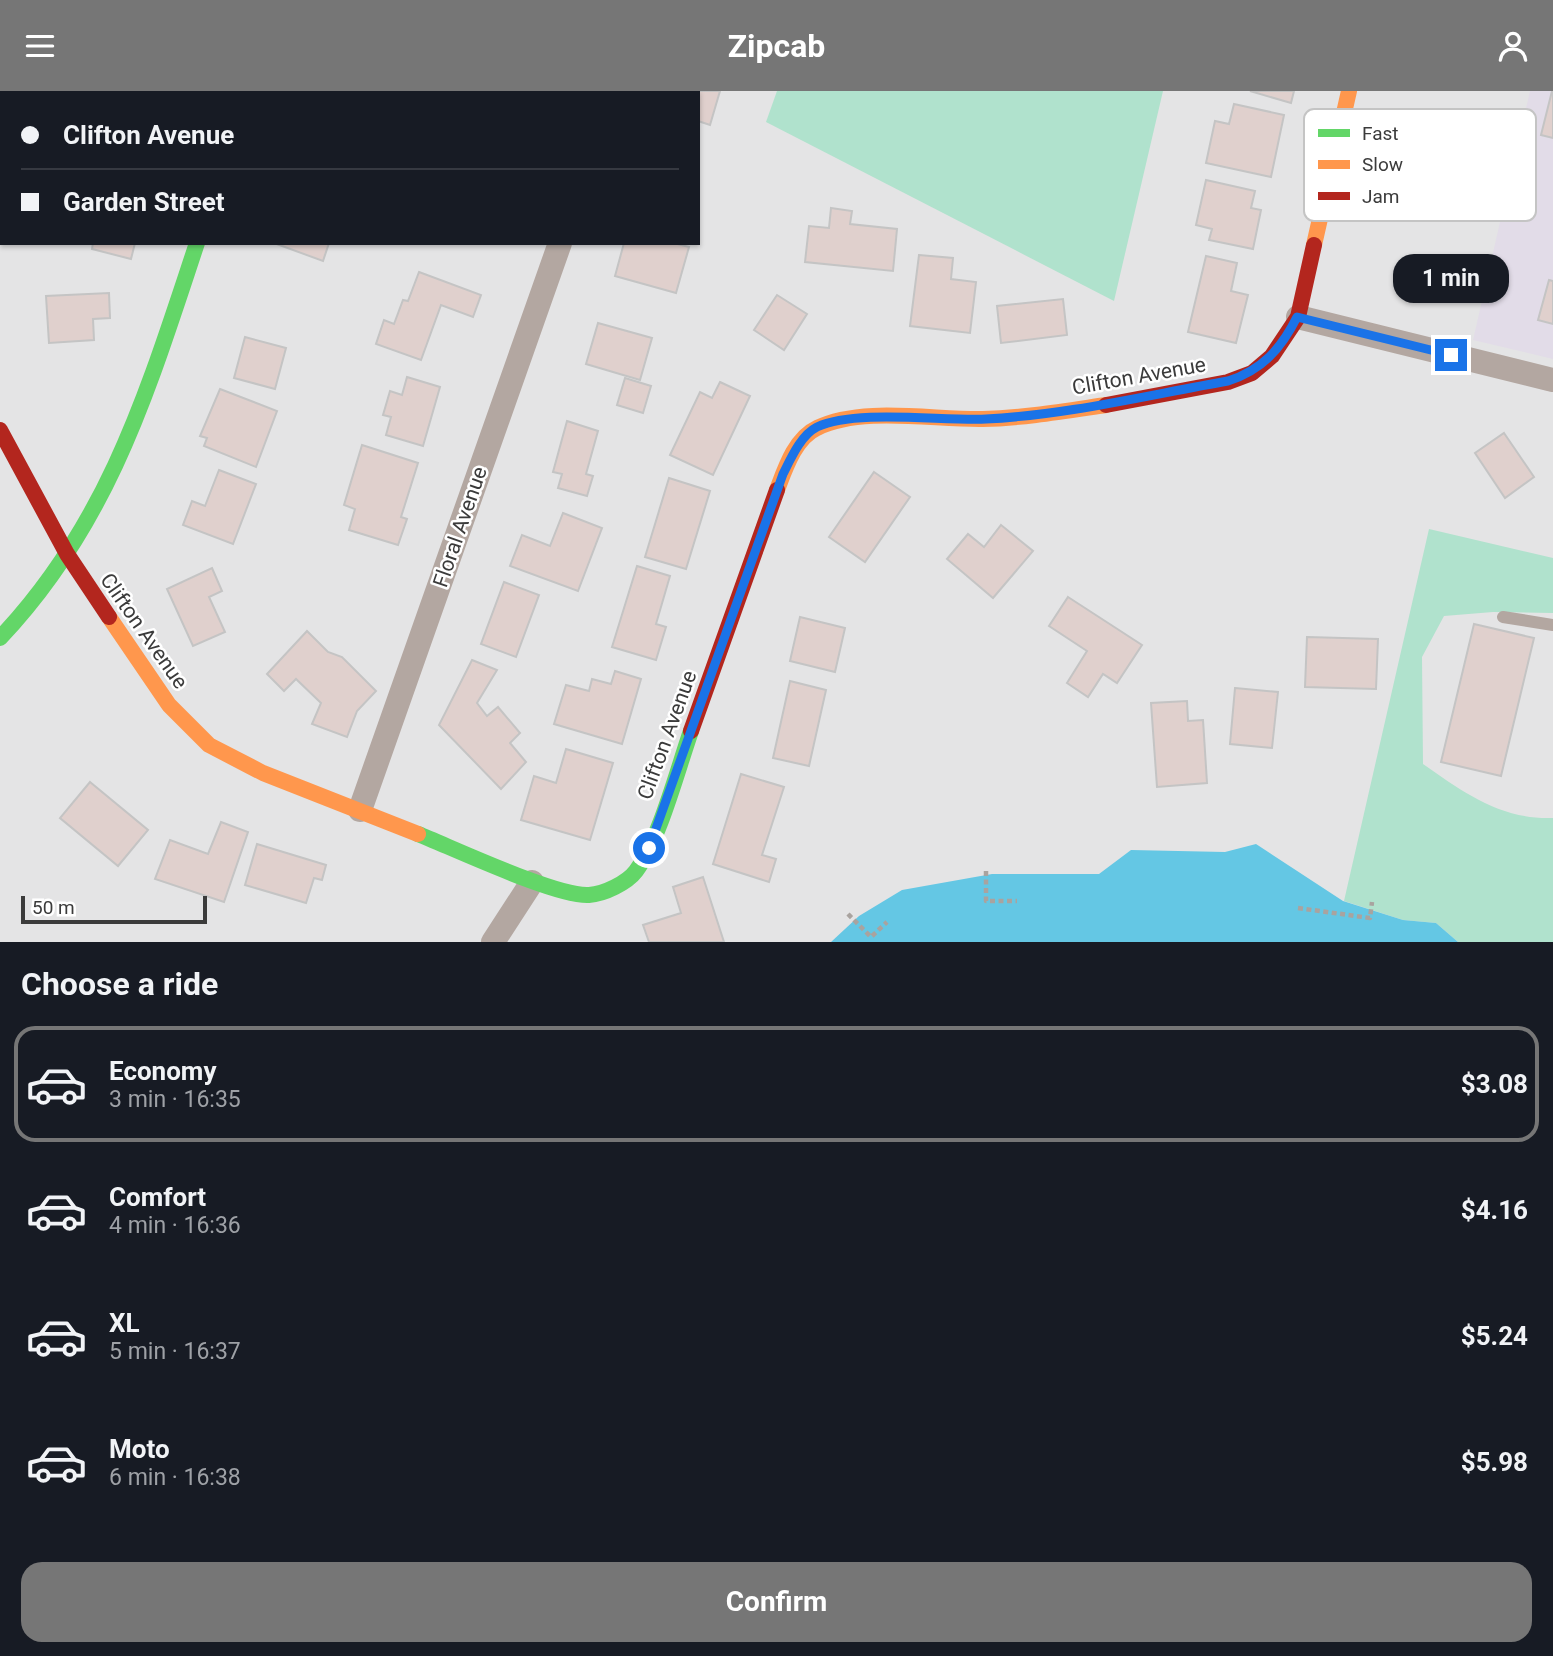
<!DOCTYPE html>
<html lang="en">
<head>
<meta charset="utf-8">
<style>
  :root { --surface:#171b24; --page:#20242c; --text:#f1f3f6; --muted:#9ea1a6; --line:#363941; --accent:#767676 }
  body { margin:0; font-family:Roboto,sans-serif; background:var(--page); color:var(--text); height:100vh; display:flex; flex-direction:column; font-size:26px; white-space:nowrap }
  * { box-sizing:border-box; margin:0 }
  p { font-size:23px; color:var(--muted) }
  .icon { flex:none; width:38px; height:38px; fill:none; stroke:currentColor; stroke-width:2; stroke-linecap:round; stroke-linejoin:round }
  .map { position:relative; height:851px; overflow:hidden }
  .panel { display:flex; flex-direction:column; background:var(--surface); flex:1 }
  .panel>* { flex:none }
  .banner { position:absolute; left:0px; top:0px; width:700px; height:154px; box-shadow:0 2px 5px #0004; display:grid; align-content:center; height:154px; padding:0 21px; background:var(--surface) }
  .scale { position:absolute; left:21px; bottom:18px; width:186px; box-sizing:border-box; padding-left:7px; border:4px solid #3b3b3b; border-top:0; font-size:19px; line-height:24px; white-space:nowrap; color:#3b3b3b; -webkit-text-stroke:5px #fff; paint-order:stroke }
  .end { position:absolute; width:32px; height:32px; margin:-16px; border:9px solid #1a73e8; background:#fff; box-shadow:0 0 0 4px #fff }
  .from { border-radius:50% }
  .bubble { position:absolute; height:49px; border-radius:21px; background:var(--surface); box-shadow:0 2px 5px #0004; font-size:23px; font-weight:700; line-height:49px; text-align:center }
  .banner b { display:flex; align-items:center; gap:24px; height:66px; font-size:26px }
  .banner b+b { border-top:2px solid var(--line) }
  .banner i { width:18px; height:18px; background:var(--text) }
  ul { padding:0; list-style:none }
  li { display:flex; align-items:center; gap:21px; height:116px; margin:0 14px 10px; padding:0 7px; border:4px solid transparent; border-radius:21px }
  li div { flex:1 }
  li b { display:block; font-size:26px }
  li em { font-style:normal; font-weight:700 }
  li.selected { border-color:var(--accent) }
  li>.icon { width:63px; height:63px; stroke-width:1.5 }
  h2 { padding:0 21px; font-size:32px; line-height:84px }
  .action { display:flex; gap:14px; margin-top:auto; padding:14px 21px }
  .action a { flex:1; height:80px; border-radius:21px; background:var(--accent); color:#fff; font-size:28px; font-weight:700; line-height:80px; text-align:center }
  header { display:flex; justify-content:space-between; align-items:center; height:91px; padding:0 21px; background:var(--accent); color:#fff; font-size:32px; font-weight:700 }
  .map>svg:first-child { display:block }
  .commercial { fill:#e2dce8 }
  .green { fill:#b0e2cd }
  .water { fill:#64c7e4 }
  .building { fill:#e0d0cd; stroke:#c4c4c4; stroke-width:2 }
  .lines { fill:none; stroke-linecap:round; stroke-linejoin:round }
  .path { stroke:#a9a39f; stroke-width:4.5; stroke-dasharray:5 3.5; stroke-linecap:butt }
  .lane { stroke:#b3a7a1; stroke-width:12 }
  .street { stroke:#b3a7a1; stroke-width:24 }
  .fast { stroke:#63d668; stroke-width:16 }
  .slow { stroke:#ff974d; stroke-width:16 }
  .jam { stroke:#b3261e; stroke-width:16 }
  .route { stroke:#1a73e8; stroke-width:9 }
  .labels { text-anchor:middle; stroke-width:5; stroke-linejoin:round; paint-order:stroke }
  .street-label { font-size:21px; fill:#3b3b3b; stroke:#fff }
  .key { fill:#fff; stroke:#c4c4c4; stroke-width:2 }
  .key-label { font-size:19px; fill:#3b3b3b }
</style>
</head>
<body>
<header><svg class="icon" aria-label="menu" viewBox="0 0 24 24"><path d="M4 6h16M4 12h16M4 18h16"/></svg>Zipcab<svg class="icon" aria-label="person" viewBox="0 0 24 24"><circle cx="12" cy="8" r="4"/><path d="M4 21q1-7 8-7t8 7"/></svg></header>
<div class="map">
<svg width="1553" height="851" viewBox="0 0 1553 851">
  <rect width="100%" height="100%" fill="#e4e4e5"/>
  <path class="commercial" d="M1530,0H1553V268L1473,249Z"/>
  <g class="green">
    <path d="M777,0H1163L1114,210L766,31Z"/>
    <path d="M1429,438L1553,467V522L1493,521L1444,525L1422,566L1423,673C1463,701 1501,729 1553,727V851H1458L1436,832L1403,829L1344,810Z"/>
  </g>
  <path class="water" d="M1256,753L1343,810L1403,829L1436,832L1458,851H831L859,825L902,799L992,783H1099L1131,759L1225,761Z"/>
  <g class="building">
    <path d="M673,0H720L710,34L698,30V2Z"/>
    <path d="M1250,0H1294L1291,12Z"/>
    <path d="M1552,0H1553V47L1541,44Z"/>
    <path d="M1234,13L1284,24L1271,86L1206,72L1215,30L1229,33Z"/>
    <path d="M1206,89L1255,100L1251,117L1261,119L1253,158L1209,149L1212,138L1196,134Z"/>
    <path d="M831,117L852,120L850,133L897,138L893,180L805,171L809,135L829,137Z"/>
    <path d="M93,152H135L131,168L92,158Z"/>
    <path d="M274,152H329L323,170Z"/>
    <path d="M624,152H674L689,156L676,202L615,185Z"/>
    <path d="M919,164L953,167L951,188L976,191L970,242L910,235Z"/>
    <path d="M1206,165L1237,172L1231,200L1248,204L1236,252L1188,241Z"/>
    <path d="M419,181L481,204L473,226L441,214L421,269L376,253L384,229L394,233L403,209L408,210Z"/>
    <path d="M1549,189L1553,190V233L1538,229Z"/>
    <path d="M109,202L110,227L93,228L94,249L49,252L46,205Z"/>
    <path d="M777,204L807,223L784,259L754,239Z"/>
    <path d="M1063,208L1067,244L1001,252L997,215Z"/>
    <path d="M598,232L652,247L640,289L586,273Z"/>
    <path d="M245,246L286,257L275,298L234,287Z"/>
    <path d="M407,286L440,296L423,355L386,344L391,326L383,324L390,300L402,304Z"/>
    <path d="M625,287L651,295L643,322L617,314Z"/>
    <path d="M720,291L750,305L713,384L670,364L700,301L712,307Z"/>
    <path d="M220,298L277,320L256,376L204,355L207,347L200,345Z"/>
    <path d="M567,330L598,340L586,383L593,385L587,405L558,397L562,383L553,381Z"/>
    <path d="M1504,342L1534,386L1505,407L1475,362Z"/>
    <path d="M362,354L418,372L401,426L407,428L398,454L349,439L355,418L344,414Z"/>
    <path d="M219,379L256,393L233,453L183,434L192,410L205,415Z"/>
    <path d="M874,381L910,406L865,471L829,446Z"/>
    <path d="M669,387L710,400L686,478L645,466Z"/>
    <path d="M563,422L602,437L578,500L510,475L522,444L550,455Z"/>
    <path d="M1001,434L1033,460L993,507L947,468L968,443L984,456Z"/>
    <path d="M637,475L670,485L656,533L666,536L656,569L612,556Z"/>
    <path d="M212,477L222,500L209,506L225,541L193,555L167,498Z"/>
    <path d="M504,491L539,504L516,566L481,553Z"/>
    <path d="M1068,506L1142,554L1117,592L1103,583L1088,606L1067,592L1087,560L1049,535Z"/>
    <path d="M800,526L845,537L835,581L790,570Z"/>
    <path d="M1474,533L1534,547L1501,685L1441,671Z"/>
    <path d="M307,540L328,561L342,566L376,600L357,620L347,646L312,633L321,612L296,588L284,600L267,583Z"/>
    <path d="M1307,546L1378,548L1376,598L1305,596Z"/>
    <path d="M472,569L497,579L477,612L487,625L498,616L520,642L510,652L526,671L501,698L439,634Z"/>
    <path d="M615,580L641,588L622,653L554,633L566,594L589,600L592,588L611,593Z"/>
    <path d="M790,590L826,599L809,675L773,667Z"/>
    <path d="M1235,597L1278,601L1272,657L1230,653Z"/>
    <path d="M1187,610L1188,630L1203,629L1207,692L1157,696L1151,612Z"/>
    <path d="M566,658L613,672L590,749L521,729L534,685L556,692Z"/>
    <path d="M741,683L784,696L762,764L776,768L769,791L713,773Z"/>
    <path d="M90,691L148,739L118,775L60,727Z"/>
    <path d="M221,731L248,741L224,811L155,788L170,749L208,763Z"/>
    <path d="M257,753L326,774L322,789L314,787L306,812L245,794Z"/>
    <path d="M703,786L724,851H649L643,834L681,822L673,796Z"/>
  </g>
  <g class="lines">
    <g class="path">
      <path d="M986,780V810H1017"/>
      <path d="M1298,817L1370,827L1372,811"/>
      <path d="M848,823L871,846L887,831"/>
    </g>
    <path class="lane" d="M1503,526L1553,534"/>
    <g class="street">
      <path d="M613,2L614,0"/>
      <path d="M1298,226L1553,289"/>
      <path d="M360,719L560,152"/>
      <path d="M493,851L532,791"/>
    </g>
    <g class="fast">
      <path d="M0,547C109,432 148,299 197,152"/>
      <path d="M418,743C453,757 557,806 589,804C604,803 627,792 636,780C660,747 677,680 691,640"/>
    </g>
    <g class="slow">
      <path d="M248,2L249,0"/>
      <path d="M1314,154L1349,0"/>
      <path d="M777,399C785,378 795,347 817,337C862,315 933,329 983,328C1024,327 1065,320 1106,314"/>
      <path d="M109,526L169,614L209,654L263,682L418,743"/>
    </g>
    <g class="jam">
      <path d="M1106,314L1228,291L1252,282L1272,265L1298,226L1314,154"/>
      <path d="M0,339L67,463L109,526"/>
      <path d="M691,640L777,399"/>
    </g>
  </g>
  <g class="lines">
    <path class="route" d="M649,757L783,383C791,367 801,344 817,336C856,318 940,330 986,328C1067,324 1148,304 1228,290C1262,279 1281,258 1297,226L1451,264"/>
  </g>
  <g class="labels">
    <g class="street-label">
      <text transform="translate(1139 285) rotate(-10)" y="7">Clifton Avenue</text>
      <text transform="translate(460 436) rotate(-71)" y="7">Floral Avenue</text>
      <text transform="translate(144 540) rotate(55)" y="7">Clifton Avenue</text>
      <text transform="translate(667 644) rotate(-70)" y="7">Clifton Avenue</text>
    </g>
  </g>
  <rect x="1304" y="18" width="232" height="112" rx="10" class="key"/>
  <rect x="1318" y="38" width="32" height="8" fill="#63d668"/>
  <rect x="1318" y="69" width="32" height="9" fill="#ff974d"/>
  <rect x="1318" y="101" width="32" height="8" fill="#b3261e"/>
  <g class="key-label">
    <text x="1362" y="49">Fast</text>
    <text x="1362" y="80">Slow</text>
    <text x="1362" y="112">Jam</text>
  </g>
</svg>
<div class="scale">50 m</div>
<i class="end from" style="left:649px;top:757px"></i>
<i class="end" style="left:1451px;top:264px"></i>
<div class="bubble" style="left:1393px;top:163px;width:116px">1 min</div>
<div class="banner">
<b><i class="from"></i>Clifton Avenue</b>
<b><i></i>Garden Street</b>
</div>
</div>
<section class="panel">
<h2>Choose a ride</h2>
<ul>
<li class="selected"><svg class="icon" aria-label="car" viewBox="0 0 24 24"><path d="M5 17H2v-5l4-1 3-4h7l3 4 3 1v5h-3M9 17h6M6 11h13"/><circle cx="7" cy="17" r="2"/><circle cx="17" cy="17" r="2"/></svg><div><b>Economy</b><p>3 min · 16:35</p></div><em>$3.08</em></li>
<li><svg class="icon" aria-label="car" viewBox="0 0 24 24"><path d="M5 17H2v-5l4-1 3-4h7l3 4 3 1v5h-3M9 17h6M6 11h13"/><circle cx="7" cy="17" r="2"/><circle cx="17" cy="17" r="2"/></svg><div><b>Comfort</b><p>4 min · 16:36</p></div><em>$4.16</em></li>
<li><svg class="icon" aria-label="car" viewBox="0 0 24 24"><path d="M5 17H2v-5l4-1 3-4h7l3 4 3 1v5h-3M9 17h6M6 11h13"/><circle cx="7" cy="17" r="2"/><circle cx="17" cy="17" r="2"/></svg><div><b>XL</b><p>5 min · 16:37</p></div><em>$5.24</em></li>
<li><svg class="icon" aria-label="car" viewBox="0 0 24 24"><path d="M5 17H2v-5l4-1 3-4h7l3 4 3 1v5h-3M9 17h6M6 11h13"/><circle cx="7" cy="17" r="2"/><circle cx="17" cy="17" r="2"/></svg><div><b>Moto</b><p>6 min · 16:38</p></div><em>$5.98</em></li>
</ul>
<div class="action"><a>Confirm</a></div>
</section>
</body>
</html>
